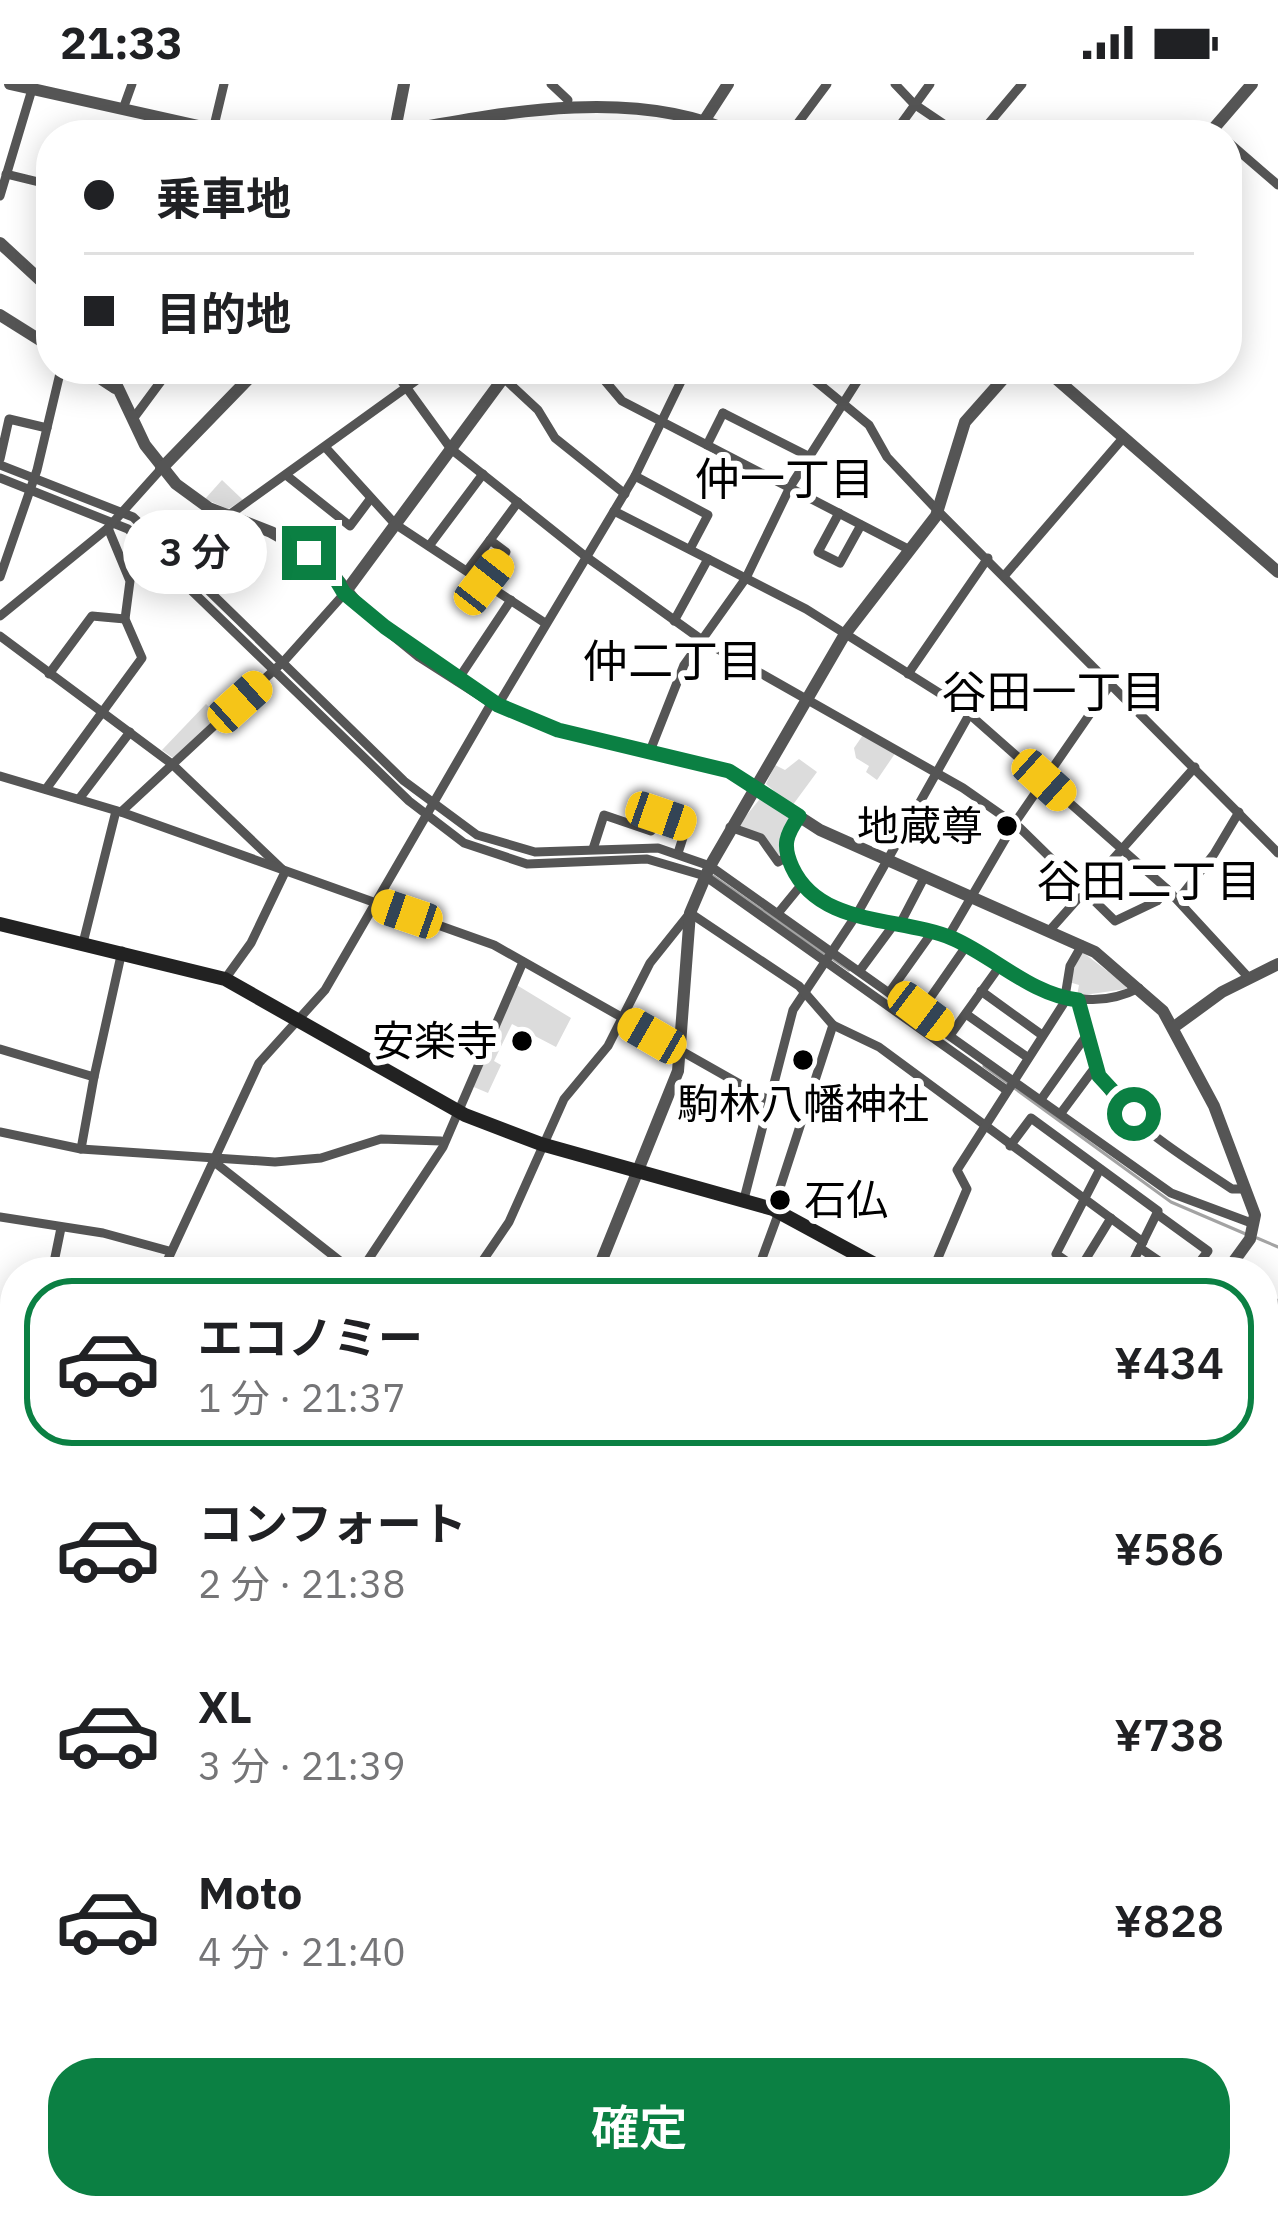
<!DOCTYPE html>
<html lang="ja">
<head>
<meta charset="utf-8">
<style>
  :root { --surface:#fff; --page:#f2f2f2; --text:#202124; --muted:#757577; --line:#e0e0e0; --accent:#0b8043 }
  body { margin:0; font-family:"IBM Plex Sans","Noto Sans JP",sans-serif; background:var(--page); color:var(--text); height:100vh; display:flex; flex-direction:column; font-size:45px; white-space:nowrap }
  * { box-sizing:border-box; margin:0 }
  p { font-size:39px; color:var(--muted) }
  .icon { flex:none; width:66px; height:66px; fill:none; stroke:currentColor; stroke-width:2; stroke-linecap:round; stroke-linejoin:round }
  .map { position:relative; flex:1; overflow:hidden }
  .details { position:absolute; left:0px; top:1173px; width:1278px; height:963px; display:flex; flex-direction:column; background:var(--surface); border-radius:48px 48px 0 0; box-shadow:0 6px 30px #0003 }
  .details>* { flex:none }
  .top-card { position:absolute; left:36px; top:36px; width:1206px; height:264px; border-radius:48px; box-shadow:0 6px 30px #0003; display:grid; align-content:center; height:264px; padding:0 48px; background:var(--surface) }
  .end { position:absolute; width:54px; height:54px; margin:-27px; border:15px solid #0b8043; background:#fff; box-shadow:0 0 0 6px #fff }
  .from { border-radius:50% }
  .bubble { position:absolute; height:84px; border-radius:42px; background:var(--surface); box-shadow:0 6px 30px #0003; font-size:39px; font-weight:600; line-height:84px; text-align:center }
  .car { position:absolute; width:36px; height:72px; margin:-36px -18px; border-radius:15px; box-shadow:0 0 9px 3px #0007; background:linear-gradient(#f5c518 24%,#345 0 40%,#f5c518 0 76%,#345 0 86%,#f5c518 0) }
  .top-card b { display:flex; align-items:center; gap:42px; height:114px; font-size:45px }
  .top-card b+b { border-top:3px solid var(--line) }
  .top-card i { width:30px; height:30px; background:var(--text) }
  ul { padding:21px 0 0; list-style:none }
  li { display:flex; align-items:center; gap:36px; height:168px; margin:0 24px 18px; padding:0 24px; border:6px solid transparent; border-radius:48px }
  li div { flex:1 }
  li b { display:block; font-size:45px }
  li em { font-style:normal; font-weight:600 }
  li.current { border-color:var(--accent) }
  li>.icon { width:108px; height:108px; stroke-width:1.5 }
  .cta { display:flex; gap:24px; margin-top:auto; padding:24px 48px }
  .cta a { flex:1; height:138px; border-radius:48px; background:var(--accent); color:#fff; font-size:48px; font-weight:600; line-height:138px; text-align:center }
  .status { display:flex; justify-content:space-between; align-items:center; height:84px; padding:0 60px; background:var(--surface); direction:ltr }
  .status svg { height:33px; fill:currentColor }
  .map>svg:first-child { display:block }
  .green { fill:#dcdcdc }
  .lines { fill:none; stroke-linecap:round; stroke-linejoin:round }
  .stream { stroke:#a3a3a3; stroke-width:3 }
  .minor { stroke:#555; stroke-width:9 }
  .tertiary { stroke:#555; stroke-width:12 }
  .secondary { stroke:#222; stroke-width:14 }
  .route { stroke:#0b8043; stroke-width:15 }
  .poi-dot { fill:#000; stroke:#fff; stroke-width:4.5 }
  .labels { text-anchor:middle; stroke-width:12; stroke-linejoin:round; paint-order:stroke }
  .poi-label { font-size:42px; fill:#000; stroke:#fff; text-anchor:end }
  .neighbourhood-label { font-size:45px; fill:#000; stroke:#fff }
</style>
</head>
<body>
<div class="status"><b>21:33</b><svg viewBox="0 0 49 12"><path d="M0 12V9h3v3zM5 12V6h3v6zM10 12V3h3v9zM15 12V0h3v12zM26 1h20v11H26zM47 4h2v5h-2z"/></svg></div>
<div class="map">
<svg width="1278" height="2135" viewBox="0 0 1278 2135">
  <rect width="100%" height="100%" fill="#fff"/>
  <g class="green">
    <path d="M222,396L243,416L228,425L205,415Z"/>
    <path d="M206,620L219,633L173,674L162,666Z"/>
    <path d="M863,651L896,668L877,696L866,688L869,682L856,674L854,664Z"/>
    <path d="M799,675L817,688L792,722L766,700L775,681L785,686Z"/>
    <path d="M763,711L793,736L785,771L778,773L762,752L737,743Z"/>
    <path d="M1081,867L1127,902L1126,905L1077,912L1079,901L1069,898Z"/>
    <path d="M515,900L571,934L556,963L512,940L494,977L501,981L488,1009L469,1001Z"/>
  </g>
  <g class="lines">
    <g class="stream">
      <path d="M713,792L825,870"/>
      <path d="M833,875L849,886"/>
      <path d="M984,982L1171,1118L1248,1151"/>
      <path d="M1257,1154L1278,1163"/>
      <path d="M0,1997L15,1990"/>
      <path d="M683,2121L744,2135"/>
      <path d="M747,2135L749,2121"/>
    </g>
    <g class="minor">
      <path d="M551,0L568,16"/>
      <path d="M895,0L914,20L960,51"/>
      <path d="M123,25L132,0"/>
      <path d="M468,35L489,51"/>
      <path d="M213,46L224,0"/>
      <path d="M145,51L150,31"/>
      <path d="M789,51L827,0"/>
      <path d="M893,51L930,0"/>
      <path d="M979,51L1022,0"/>
      <path d="M1227,57L1278,101"/>
      <path d="M6,90L51,101"/>
      <path d="M0,112L33,2"/>
      <path d="M393,285L451,365L585,472L702,556L963,704L1020,744L1115,837L1157,817L1167,805"/>
      <path d="M494,285L538,326L555,354L625,410"/>
      <path d="M595,285L622,317L910,466"/>
      <path d="M801,285L869,341L887,373L938,427L1278,769"/>
      <path d="M723,329L808,372"/>
      <path d="M133,335L170,285"/>
      <path d="M707,361L723,329"/>
      <path d="M326,364L395,440L545,539"/>
      <path d="M0,375L9,335L47,344"/>
      <path d="M0,381L133,433L404,697L477,751L535,768L658,764L710,782L1171,1109L1254,1140"/>
      <path d="M286,391L350,442L371,414"/>
      <path d="M635,392L708,431L690,465"/>
      <path d="M0,394L128,445L409,717L464,759L527,780L647,775L705,792L1005,1005"/>
      <path d="M614,427L806,525L960,622L1167,805L1249,894"/>
      <path d="M839,429L818,468L840,479L861,441"/>
      <path d="M229,431L432,285"/>
      <path d="M429,462L483,390"/>
      <path d="M467,487L490,456"/>
      <path d="M1005,491L1124,353"/>
      <path d="M0,493L37,386L61,285"/>
      <path d="M484,498L506,468L490,456L518,418"/>
      <path d="M0,532L108,444L161,385"/>
      <path d="M674,537L708,475"/>
      <path d="M0,552L172,680L285,788L251,859L225,895"/>
      <path d="M49,590L92,532L125,535"/>
      <path d="M908,590L988,474"/>
      <path d="M457,597L511,516"/>
      <path d="M498,621L635,392L687,285"/>
      <path d="M650,667L684,581L746,494L790,403L865,285"/>
      <path d="M0,692L121,728L494,861L768,1016"/>
      <path d="M46,705L142,574L125,535L130,497L108,444"/>
      <path d="M79,715L130,648"/>
      <path d="M121,728L285,576L344,510"/>
      <path d="M799,732C786,751 782,761 792,782C819,843 892,829 945,851C1009,877 1065,942 1139,904"/>
      <path d="M730,743L761,754L778,778L787,773"/>
      <path d="M593,765L604,731L651,747L661,732L687,741L678,769"/>
      <path d="M1178,816L1214,770L1239,728"/>
      <path d="M779,828L802,800"/>
      <path d="M900,840L925,792"/>
      <path d="M1050,846L1195,683"/>
      <path d="M948,853L1014,740L1112,598"/>
      <path d="M83,859L116,727"/>
      <path d="M861,885L895,839"/>
      <path d="M891,906L933,847"/>
      <path d="M981,907L1042,951"/>
      <path d="M1079,917C1083,940 1087,967 1098,989C1119,1036 1191,1077 1232,1105H1246"/>
      <path d="M921,927L967,861"/>
      <path d="M966,930L1027,973"/>
      <path d="M833,941L879,963L1143,1158"/>
      <path d="M951,950L999,883"/>
      <path d="M0,965L94,993L122,867"/>
      <path d="M1042,1014L1086,952"/>
      <path d="M1061,1029L1096,982"/>
      <path d="M0,1048L81,1065L275,1078L321,1074L381,1055L441,1057"/>
      <path d="M1010,1062L1031,1034L1158,1127L1128,1188"/>
      <path d="M81,1065L94,993"/>
      <path d="M213,1077L354,1188"/>
      <path d="M1100,1085L1056,1170L1079,1186L1111,1134"/>
      <path d="M744,1115L793,926L857,830L969,631"/>
      <path d="M1157,1130L1208,1167L1192,1188"/>
      <path d="M0,1133L103,1149L169,1167"/>
      <path d="M1140,1164L1175,1188"/>
      <path d="M52,1188L61,1144"/>
      <path d="M162,1188L259,979L325,906L492,618"/>
      <path d="M360,1188L443,1063L523,878"/>
      <path d="M475,1188L509,1138L564,1015L608,962L650,879L690,829L799,902L833,941L773,1125"/>
      <path d="M757,1188L779,1128"/>
      <path d="M932,1188L967,1105L957,1086L1064,919L1070,882L1082,861"/>
      <path d="M1263,1209L1278,1221"/>
      <path d="M0,1295L15,1301"/>
      <path d="M0,1377L15,1394"/>
      <path d="M1263,1382L1278,1363"/>
      <path d="M0,1544L15,1561"/>
      <path d="M0,1603L15,1623"/>
      <path d="M0,1682L15,1687"/>
      <path d="M0,1731L15,1718"/>
      <path d="M0,1741L15,1742"/>
      <path d="M0,1810L15,1800"/>
      <path d="M1263,1898L1278,1907"/>
      <path d="M0,1918L15,1905"/>
      <path d="M1263,1921L1278,1930"/>
      <path d="M0,1960L15,1950"/>
      <path d="M0,2052L12,2056L15,2049"/>
      <path d="M579,2121L587,2135"/>
      <path d="M1103,2121L1125,2135"/>
      <path d="M0,2123L3,2111L15,2112"/>
      <path d="M47,2135L48,2121"/>
      <path d="M330,2135L335,2121"/>
      <path d="M472,2135L477,2121"/>
      <path d="M607,2135L621,2121"/>
    </g>
    <g class="tertiary">
      <path d="M10,0L239,51"/>
      <path d="M380,51C495,30 633,0 739,51"/>
      <path d="M394,51L404,0"/>
      <path d="M695,51L728,0"/>
      <path d="M1208,51L1252,0"/>
      <path d="M0,159L51,206"/>
      <path d="M0,231L51,263"/>
      <path d="M86,285L115,304"/>
      <path d="M109,285L145,361L176,400L209,424L271,448L323,477L360,523L420,572L492,618L558,646L729,687L820,746L1095,868L1163,927L1214,1022L1255,1131L1250,1155L1226,1188"/>
      <path d="M1045,285L1278,488"/>
      <path d="M161,385L258,285"/>
      <path d="M344,510L510,285"/>
      <path d="M1174,943L1222,908L1278,880"/>
      <path d="M597,1188L678,987L690,829L710,782L845,550L936,432L965,338L1012,285"/>
      <path d="M0,1357L15,1349"/>
      <path d="M1263,1908L1278,1918"/>
      <path d="M93,2121V2135"/>
      <path d="M1062,2135L1071,2121"/>
    </g>
    <g class="secondary">
      <path d="M0,840L225,895L465,1031L541,1060L773,1125L889,1188"/>
      <path d="M1263,1400L1278,1412"/>
      <path d="M1263,1416L1278,1428"/>
    </g>
  </g>
  <g class="lines">
    <path class="route" d="M309,469L329,484L344,509L385,543L498,621L558,646L729,687L799,732C786,751 782,761 792,783C820,844 901,832 954,855C996,874 1032,911 1078,916L1099,992L1134,1030"/>
  </g>
  <g class="poi-dot">
    <circle cx="1007" cy="742" r="12"/>
    <circle cx="522" cy="957" r="12"/>
    <circle cx="803" cy="976" r="12"/>
    <circle cx="780" cy="1116" r="12"/>
  </g>
  <g class="labels">
    <g class="poi-label">
      <text x="983" y="757">地蔵尊</text>
      <text x="498" y="972">安楽寺</text>
      <text x="803" y="1035" text-anchor="middle">駒林八幡神社</text>
      <text x="804" y="1131" text-anchor="start">石仏</text>
    </g>
    <g class="neighbourhood-label">
      <text x="785" y="411">仲一丁目</text>
      <text x="673" y="593">仲二丁目</text>
      <text x="1054" y="624">谷田一丁目</text>
      <text x="1149" y="813">谷田二丁目</text>
    </g>
  </g>
</svg>
<i class="end from" style="left:1134px;top:1030px"></i>
<i class="end" style="left:309px;top:469px"></i>
<div class="bubble" style="left:123px;top:426px;width:144px">3 分</div>
<i class="car" style="left:484px;top:498px;rotate:38deg"></i>
<i class="car" style="left:240px;top:618px;rotate:48deg"></i>
<i class="car" style="left:1044px;top:696px;rotate:132deg"></i>
<i class="car" style="left:661px;top:732px;rotate:109deg"></i>
<i class="car" style="left:407px;top:830px;rotate:289deg"></i>
<i class="car" style="left:921px;top:927px;rotate:127deg"></i>
<i class="car" style="left:652px;top:952px;rotate:300deg"></i>
<div class="top-card">
<b><i class="from"></i>乗車地</b>
<b><i></i>目的地</b>
</div>
<section class="details">
<ul>
<li class="current"><svg class="icon" aria-label="car" viewBox="0 0 24 24"><path d="M5 17H2v-5l4-1 3-4h7l3 4 3 1v5h-3M9 17h6M6 11h13"/><circle cx="7" cy="17" r="2"/><circle cx="17" cy="17" r="2"/></svg><div><b>エコノミー</b><p>1 分 · 21:37</p></div><em>¥434</em></li>
<li><svg class="icon" aria-label="car" viewBox="0 0 24 24"><path d="M5 17H2v-5l4-1 3-4h7l3 4 3 1v5h-3M9 17h6M6 11h13"/><circle cx="7" cy="17" r="2"/><circle cx="17" cy="17" r="2"/></svg><div><b>コンフォート</b><p>2 分 · 21:38</p></div><em>¥586</em></li>
<li><svg class="icon" aria-label="car" viewBox="0 0 24 24"><path d="M5 17H2v-5l4-1 3-4h7l3 4 3 1v5h-3M9 17h6M6 11h13"/><circle cx="7" cy="17" r="2"/><circle cx="17" cy="17" r="2"/></svg><div><b>XL</b><p>3 分 · 21:39</p></div><em>¥738</em></li>
<li><svg class="icon" aria-label="car" viewBox="0 0 24 24"><path d="M5 17H2v-5l4-1 3-4h7l3 4 3 1v5h-3M9 17h6M6 11h13"/><circle cx="7" cy="17" r="2"/><circle cx="17" cy="17" r="2"/></svg><div><b>Moto</b><p>4 分 · 21:40</p></div><em>¥828</em></li>
</ul>
<div class="cta"><a>確定</a></div>
</section>
</div>
</body>
</html>
